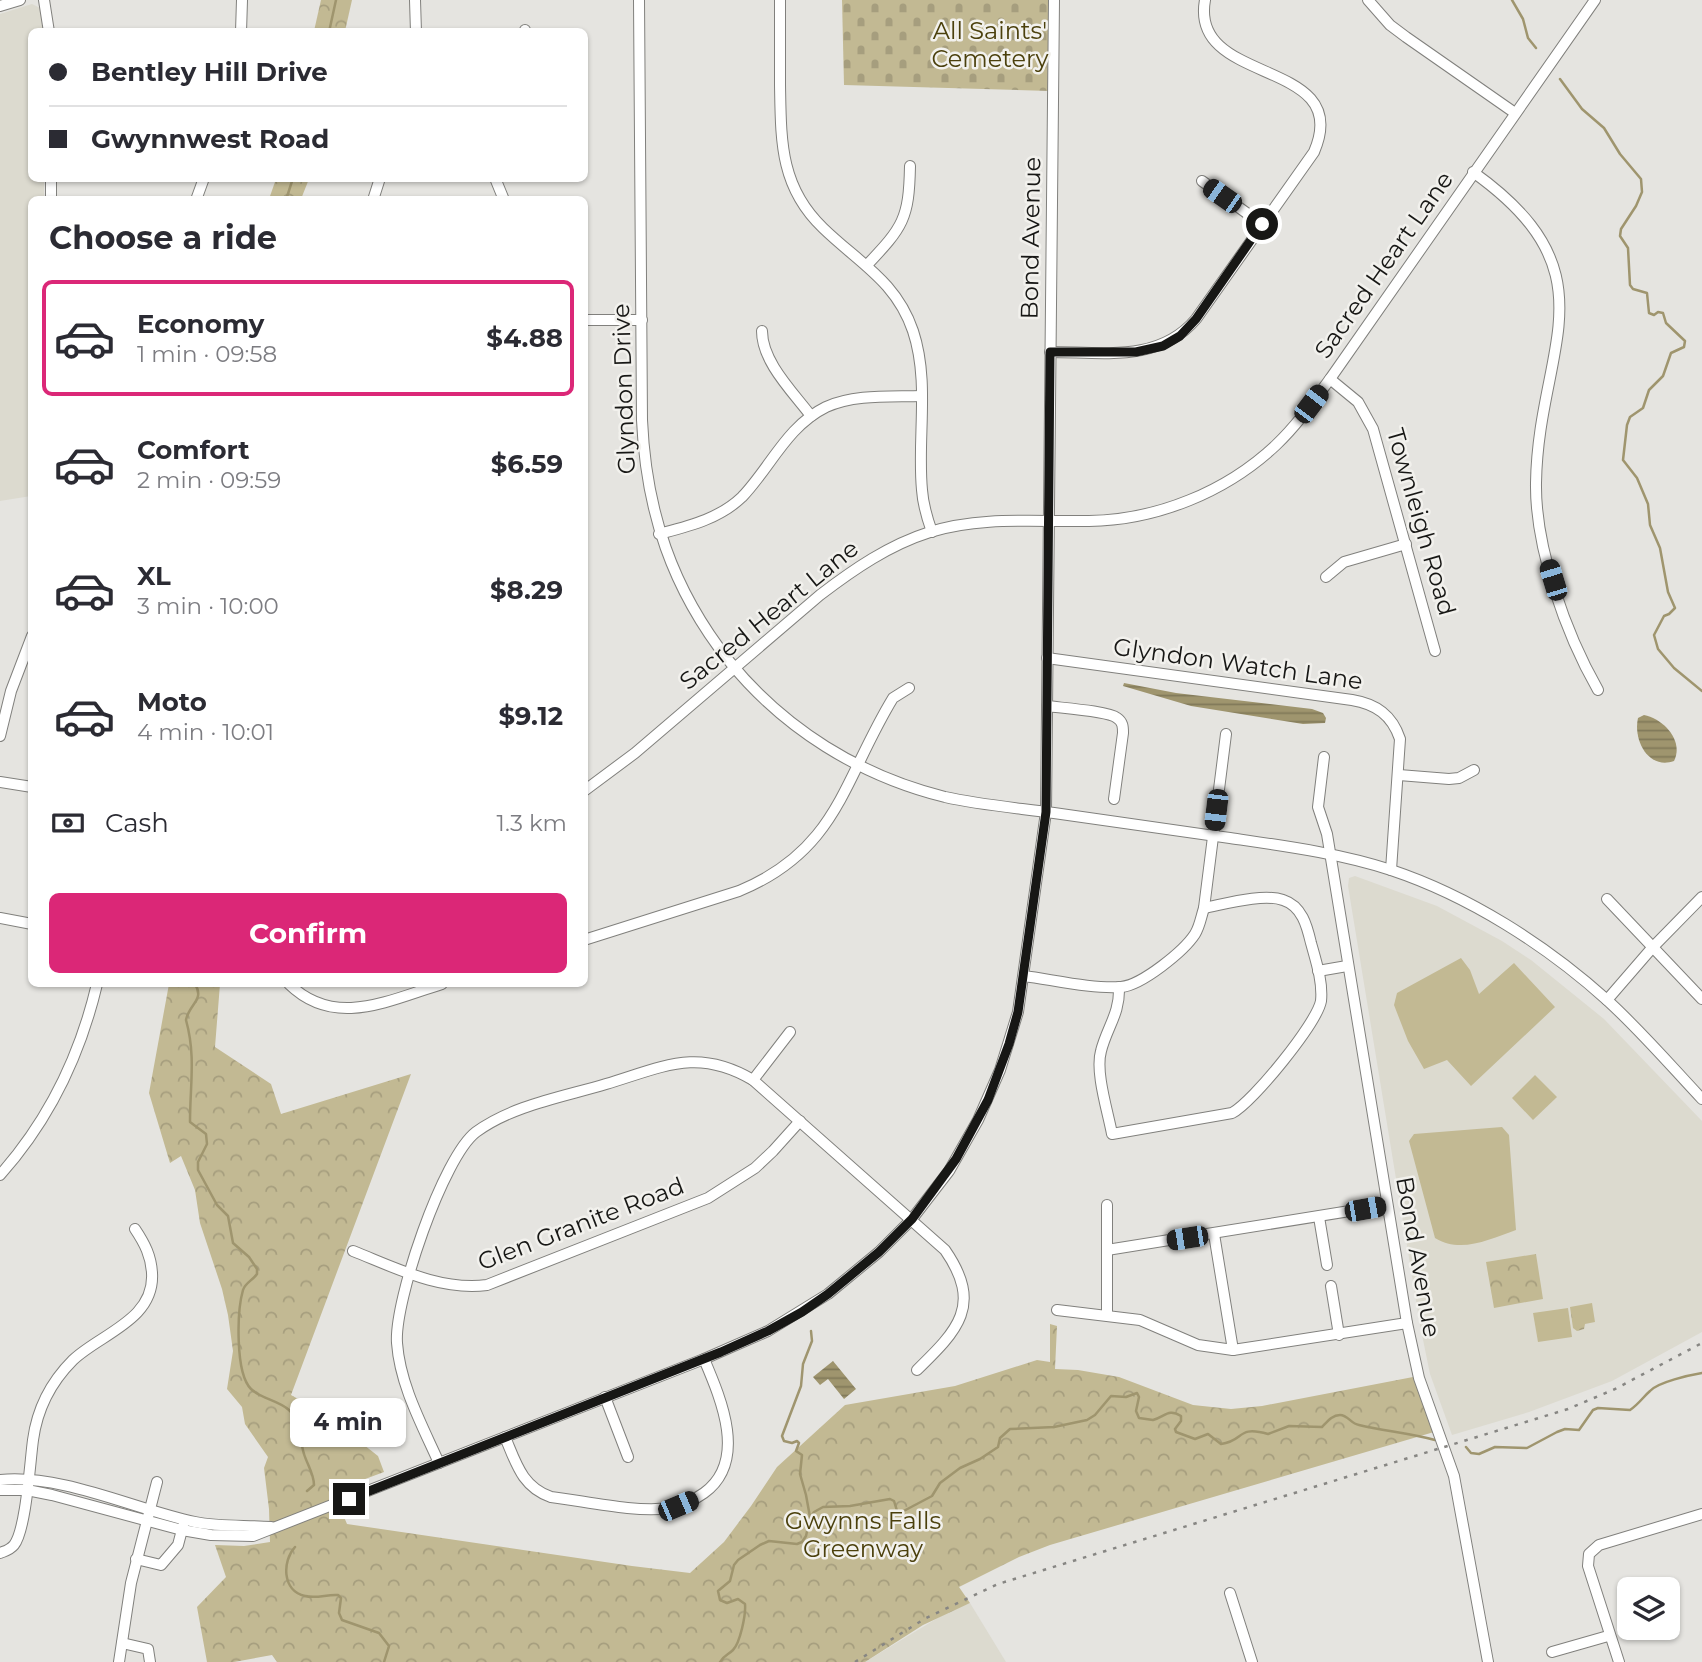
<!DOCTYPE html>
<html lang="en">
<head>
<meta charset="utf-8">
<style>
  :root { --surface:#fff; --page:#f2f2f3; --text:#2b2b33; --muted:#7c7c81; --line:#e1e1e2; --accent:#db2777 }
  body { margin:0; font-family:Montserrat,sans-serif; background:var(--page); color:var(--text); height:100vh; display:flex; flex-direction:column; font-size:26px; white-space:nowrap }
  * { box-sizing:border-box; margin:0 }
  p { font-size:23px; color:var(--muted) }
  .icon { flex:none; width:38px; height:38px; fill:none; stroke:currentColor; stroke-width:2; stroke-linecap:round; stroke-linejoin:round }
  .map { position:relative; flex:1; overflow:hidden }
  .panel { position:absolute; left:28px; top:196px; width:560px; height:791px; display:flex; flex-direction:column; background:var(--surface); border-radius:10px; box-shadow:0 2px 5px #0004 }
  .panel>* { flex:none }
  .hud { position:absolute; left:28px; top:28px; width:560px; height:154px; border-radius:10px; box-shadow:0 2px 5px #0004; display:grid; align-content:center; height:154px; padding:0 21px; background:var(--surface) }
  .controls { position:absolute; left:1617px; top:1577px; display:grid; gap:14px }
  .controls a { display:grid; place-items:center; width:63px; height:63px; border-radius:10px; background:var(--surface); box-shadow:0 2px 5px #0004; font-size:35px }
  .end { position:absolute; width:32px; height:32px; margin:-16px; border:9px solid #171715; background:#fff; box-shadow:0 0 0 4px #fff }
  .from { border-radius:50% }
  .bubble { position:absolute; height:49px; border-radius:10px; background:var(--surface); box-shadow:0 2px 5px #0004; font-size:23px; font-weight:700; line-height:49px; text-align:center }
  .car { position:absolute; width:21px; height:42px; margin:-21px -10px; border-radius:9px; box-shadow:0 0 5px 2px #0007; background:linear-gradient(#222 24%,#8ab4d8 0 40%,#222 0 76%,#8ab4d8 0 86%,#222 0) }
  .hud b { display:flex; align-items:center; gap:24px; height:66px; font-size:26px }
  .hud b+b { border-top:2px solid var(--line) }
  .hud i { width:18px; height:18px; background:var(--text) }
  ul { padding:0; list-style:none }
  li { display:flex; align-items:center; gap:21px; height:116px; margin:0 14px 10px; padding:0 7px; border:4px solid transparent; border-radius:10px }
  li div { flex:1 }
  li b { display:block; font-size:26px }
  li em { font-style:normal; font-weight:700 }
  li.active { border-color:var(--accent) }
  li>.icon { width:63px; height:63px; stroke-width:1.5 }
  h2 { padding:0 21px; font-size:32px; line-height:84px }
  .pay { display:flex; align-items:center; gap:18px; height:77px; padding:0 21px; font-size:26px }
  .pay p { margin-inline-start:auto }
  .action { display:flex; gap:14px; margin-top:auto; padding:14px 21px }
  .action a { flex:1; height:80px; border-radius:10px; background:var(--accent); color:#fff; font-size:28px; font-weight:700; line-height:80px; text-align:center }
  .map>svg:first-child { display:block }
  .built { fill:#dcdacf }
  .grass { fill:#c2b993 }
  .cemetery { fill:url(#cemetery-stones) }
  .park { fill:url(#park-crowns) }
  .water { fill:url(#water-rules) }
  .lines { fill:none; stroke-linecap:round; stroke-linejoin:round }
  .stream { stroke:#9f956e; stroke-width:2.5 }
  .minor-casing { stroke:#81807d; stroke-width:12 }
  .minor { stroke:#fff; stroke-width:10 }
  .rail { stroke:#878683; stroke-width:2.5; stroke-dasharray:3.5 7; stroke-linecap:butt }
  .route { stroke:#171715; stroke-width:9 }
  .labels { text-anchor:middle; stroke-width:5; stroke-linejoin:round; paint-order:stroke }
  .park-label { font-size:24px; fill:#4b400c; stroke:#f2f1ed }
  .street-label { font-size:24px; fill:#171715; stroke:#f2f1ed }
</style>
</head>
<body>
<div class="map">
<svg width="1702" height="1662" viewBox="0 0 1702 1662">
  <defs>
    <pattern id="cemetery-stones" width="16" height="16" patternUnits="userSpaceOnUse" patternTransform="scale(1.75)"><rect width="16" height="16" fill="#c2b993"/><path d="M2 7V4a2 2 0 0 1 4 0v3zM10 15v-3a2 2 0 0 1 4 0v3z" fill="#a69e7e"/></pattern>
    <pattern id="park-crowns" width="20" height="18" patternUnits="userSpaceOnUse" patternTransform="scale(1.75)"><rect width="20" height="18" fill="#c2b993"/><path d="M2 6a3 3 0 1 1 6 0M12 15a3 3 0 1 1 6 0" fill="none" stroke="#a69e7e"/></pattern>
    <pattern id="water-rules" width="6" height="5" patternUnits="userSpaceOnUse" patternTransform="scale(1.75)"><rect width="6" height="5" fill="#9f956e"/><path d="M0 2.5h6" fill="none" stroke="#817959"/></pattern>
  </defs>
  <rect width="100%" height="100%" fill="#e5e4e0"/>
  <g class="built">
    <path d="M32,4L40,8L43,31L32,32V178L44,179V199L32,200L31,496L0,501V14Z"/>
    <path d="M1355,876L1437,906L1502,941L1531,960L1604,1019L1702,1121V1332L1612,1381L1529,1412L1452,1435L1430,1374L1420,1325L1348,886L1349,878Z"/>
    <path d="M970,1603L1006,1662H865L946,1613Z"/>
  </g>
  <g class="grass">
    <path d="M1461,958L1470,970L1479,994L1514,963L1555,1007L1471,1086L1447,1060L1424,1069L1408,1041L1394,1005L1397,993Z"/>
    <path d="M1535,1075L1557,1097L1533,1120L1512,1098Z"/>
    <path d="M1502,1127L1509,1135L1516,1230C1490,1239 1461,1254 1435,1238L1409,1141L1414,1134Z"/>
    <path d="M1568,1308L1572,1337L1538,1342L1533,1313Z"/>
  </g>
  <path class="cemetery" d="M842,0H1052L1050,91L844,85Z"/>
  <g class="park">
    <path d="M321,0H352L345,31H314Z"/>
    <path d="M276,179H309L301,199H269Z"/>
    <path d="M169,984H220L215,1047L271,1084L281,1114L411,1074L291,1395L326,1415L378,1456L384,1472L333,1491L347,1524L632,1566L690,1573L724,1542L751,1506L777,1467L845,1405L955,1386L1037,1360L1050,1362V1324L1057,1326L1055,1369L1078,1370L1119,1377L1193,1405L1231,1409L1262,1406L1413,1377L1434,1432L1050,1545L1019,1557L959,1587L970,1603L923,1625L865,1662H277L272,1655L234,1662H207L197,1607L226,1577L215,1545L244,1546L270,1542L269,1509L264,1468L268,1457L245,1424L242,1407L227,1389L233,1351L228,1315L222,1289L200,1223L195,1190L181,1156L170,1163L149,1093Z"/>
    <path d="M1536,1254L1543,1299L1494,1308L1486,1262Z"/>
    <path d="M1592,1303L1595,1322L1585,1324L1584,1329L1577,1331L1573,1328L1570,1307Z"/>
  </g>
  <g class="water">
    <path d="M1124,683L1176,693L1312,709L1323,713L1326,718L1325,723L1303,724L1191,706L1123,686Z"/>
    <path d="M1644,715C1664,719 1684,741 1674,761C1648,770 1633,740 1638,718Z"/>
    <path d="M833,1361L856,1389L844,1399L828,1379L820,1385L813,1377Z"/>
  </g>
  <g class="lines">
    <g class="stream">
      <path d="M1512,0L1523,19L1528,38L1536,48"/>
      <path d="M329,32L336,0"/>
      <path d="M1560,79L1582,109L1604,128L1620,154L1641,179L1642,192L1636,206L1621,229L1620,236L1628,248L1630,285L1633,289L1647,293L1649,313L1654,315L1658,312L1663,313L1666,323L1685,341L1684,347L1671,353L1663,376L1649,390L1643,408L1630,417L1627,425L1623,460L1637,478L1648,504L1650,525L1660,548L1668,592L1675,608L1669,614L1664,616L1654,635L1658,649L1674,668L1702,691"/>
      <path d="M286,200L293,178"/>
      <path d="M195,984C205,1000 189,1004 186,1020C196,1056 190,1085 190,1122L206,1134L207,1144L198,1162V1170L217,1205L228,1216L233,1243L249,1257L257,1269V1274C253,1280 245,1283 243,1290C237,1311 235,1373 251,1389C261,1399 278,1400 289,1410C302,1422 299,1439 304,1454C307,1464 314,1474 314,1485L307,1491"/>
      <path d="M1466,1447L1471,1453L1479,1454L1495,1447L1527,1448L1557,1432L1565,1429L1579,1430L1593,1410L1598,1408L1630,1410C1639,1404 1643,1397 1650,1391C1658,1382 1690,1375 1702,1373"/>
      <path d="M810,1517L806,1495L800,1474L802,1455L796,1451L799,1443L797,1441L792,1443L784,1441L782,1436L801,1386L803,1364L812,1341L811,1331"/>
      <path d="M295,1547C282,1561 282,1591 305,1596C317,1599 327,1594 338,1595L341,1598L339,1613L342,1620L379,1633L389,1646L384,1662"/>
      <path d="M720,1662C724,1655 728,1655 733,1650C740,1643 746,1615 745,1604L738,1599L727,1603L720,1600L718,1591L730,1581L734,1565L738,1560L760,1545L769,1541L797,1544L802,1542L806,1536L810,1518L814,1512L823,1507L850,1506L890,1499L894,1501L898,1514L932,1496L940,1483L960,1468L980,1459L998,1447L1000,1438L1010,1429L1054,1427L1087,1420L1095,1415L1111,1396L1126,1397L1137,1393L1139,1397L1136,1411L1139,1418L1153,1420C1165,1417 1168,1408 1181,1416V1421L1175,1429L1176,1432L1195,1439L1208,1434L1221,1444C1245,1441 1236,1425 1268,1434L1289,1426L1322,1427C1327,1422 1332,1415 1340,1415C1348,1415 1351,1424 1359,1425C1384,1431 1409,1433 1435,1440"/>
    </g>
    <defs>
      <g id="minor">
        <path d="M44,0L49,32"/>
        <path d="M415,0L416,32"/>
        <path d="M639,0L642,420C646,511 672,589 729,661C784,729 860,776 945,797C981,805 1018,808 1054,813C1112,821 1171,830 1230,838C1284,846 1339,853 1391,870C1469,896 1546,945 1607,1000C1641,1031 1671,1066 1702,1099"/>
        <path d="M780,0C780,28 780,57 780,85C781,141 780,187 823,228C859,263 896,281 913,331C930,382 917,438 922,490C923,505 927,518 932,532"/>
        <path d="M1368,0L1390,25L1406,37L1515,113"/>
        <path d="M0,6L20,0"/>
        <path d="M525,30V32"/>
        <path d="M241,32L242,0"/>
        <path d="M1473,172C1617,275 1538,347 1536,483C1535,548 1566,634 1598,690"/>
        <path d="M495,178L504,200"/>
        <path d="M1202,181L1262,224"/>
        <path d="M51,200V178"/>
        <path d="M196,200L204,178"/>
        <path d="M373,200L380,178"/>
        <path d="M867,265C903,227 909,219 910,166"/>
        <path d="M584,320H642"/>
        <path d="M762,331C762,362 793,392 811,416"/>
        <path d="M1050,352C1102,352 1159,363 1196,319L1314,152C1355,57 1189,87 1205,0"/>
        <path d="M1330,379L1358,402L1373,429L1435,651"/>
        <path d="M659,534C689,526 719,519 742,497C770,468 787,426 826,407C855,394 890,397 921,396"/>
        <path d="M1326,577L1344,562L1406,544"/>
        <path d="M1047,658L1352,700C1376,704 1392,715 1400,739L1391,870"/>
        <path d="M1047,706C1061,708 1108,711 1117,718C1123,722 1123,727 1123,733L1114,799"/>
        <path d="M0,736L11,691L32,636"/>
        <path d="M1324,757L1318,807L1327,834L1407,1323L1419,1378L1454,1476L1488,1662"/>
        <path d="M1399,775L1449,779L1459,778L1474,770"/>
        <path d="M0,782L32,787"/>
        <path d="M584,791L635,753L820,595C854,569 889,545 930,532C981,516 1036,522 1089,521C1157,520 1226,492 1276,445C1297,425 1313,402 1330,379L1595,0"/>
        <path d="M1607,899L1702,999"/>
        <path d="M0,918L32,924"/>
        <path d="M584,940L739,891C838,850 843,780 893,698L909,688"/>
        <path d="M1318,971L1347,966"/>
        <path d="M1024,976C1054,980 1092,989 1121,987C1142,985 1184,951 1195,934C1200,926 1201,917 1204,908L1226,734"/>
        <path d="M289,984C335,1029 389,1000 442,984"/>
        <path d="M1119,987C1120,1014 1107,1027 1101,1051C1095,1072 1108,1112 1112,1134L1232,1113C1253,1102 1317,1023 1321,1001C1323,982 1316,961 1311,943C1307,926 1302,906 1283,900C1263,893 1225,904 1204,908"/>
        <path d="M1607,1000L1652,948L1702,897"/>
        <path d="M753,1080L790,1032"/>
        <path d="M0,1175C50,1119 80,1056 97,984"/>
        <path d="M1107,1205V1315"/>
        <path d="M1319,1217L1327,1265"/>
        <path d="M1214,1234L1233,1350"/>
        <path d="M1107,1250L1387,1205"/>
        <path d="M353,1251C396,1268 440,1291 487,1285L708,1198L755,1168L773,1151L800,1121"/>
        <path d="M1331,1286L1339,1335"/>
        <path d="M1057,1310L1140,1320L1198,1345L1233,1350L1407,1323"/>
        <path d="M605,1397L628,1457"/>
        <path d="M505,1437C516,1463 522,1487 551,1497C585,1501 636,1513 669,1508C681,1507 694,1500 704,1493C748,1461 721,1399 704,1359"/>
        <path d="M439,1463C422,1425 400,1385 397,1343C394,1301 443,1157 476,1132C513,1105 563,1097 606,1084C663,1067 697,1047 753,1080L945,1250C983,1305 958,1330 917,1370"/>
        <path d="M0,1480C64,1474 133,1509 195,1522C220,1527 246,1525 271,1527"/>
        <path d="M0,1490H27L52,1495L182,1530L211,1535L253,1536L704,1359L768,1331L828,1294L879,1252L912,1219L949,1171L978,1120L1000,1070L1018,1012L1046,812L1054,0"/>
        <path d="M0,1553C5,1551 10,1550 14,1545C26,1530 30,1462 33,1440C37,1410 51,1382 73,1360C100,1334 155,1320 152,1273C151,1256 145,1244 135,1229"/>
        <path d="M136,1559L161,1565L178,1545L183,1526"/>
        <path d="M1230,1593L1252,1662"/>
        <path d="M122,1643L148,1649L150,1662"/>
        <path d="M1552,1652L1608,1636"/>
        <path d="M119,1662L131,1583L157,1482"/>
        <path d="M1619,1662L1588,1566L1589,1554L1599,1545L1702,1514"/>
      </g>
    </defs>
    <use href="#minor" class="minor-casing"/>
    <use href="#minor" class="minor"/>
    <path class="rail" d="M855,1662L926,1618L998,1584L1568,1409L1615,1389L1702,1343"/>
  </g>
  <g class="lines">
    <path class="route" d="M349,1499L721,1352L768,1331L802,1312L828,1294L879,1252L912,1219L956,1159L988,1100L1009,1044L1018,1012L1046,812L1050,352H1136L1163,346L1180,336L1196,319L1262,224"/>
  </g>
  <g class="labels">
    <g class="park-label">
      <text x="990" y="39">All Saints'<tspan x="990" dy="28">Cemetery</tspan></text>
      <text x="863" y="1529">Gwynns Falls<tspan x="863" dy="28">Greenway</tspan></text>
    </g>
    <g class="street-label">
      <text transform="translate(1031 238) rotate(-89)" y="8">Bond Avenue</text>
      <text transform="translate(1384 265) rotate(-55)" y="8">Sacred Heart Lane</text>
      <text transform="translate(624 389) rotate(-92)" y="8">Glyndon Drive</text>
      <text transform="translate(1421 522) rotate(74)" y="8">Townleigh Road</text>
      <text transform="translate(769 615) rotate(-39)" y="8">Sacred Heart Lane</text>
      <text transform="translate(1238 664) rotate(8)" y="8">Glyndon Watch Lane</text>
      <text transform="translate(581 1224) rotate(-21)" y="8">Glen Granite Road</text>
      <text transform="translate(1418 1257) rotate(80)" y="8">Bond Avenue</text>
    </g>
  </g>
</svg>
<div class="controls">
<a><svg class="icon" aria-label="layers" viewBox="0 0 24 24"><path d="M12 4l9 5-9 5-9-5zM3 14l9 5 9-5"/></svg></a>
</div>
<i class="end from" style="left:1262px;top:224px"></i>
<i class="end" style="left:349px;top:1499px"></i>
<div class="bubble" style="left:290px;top:1398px;width:116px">4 min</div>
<i class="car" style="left:1222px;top:196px;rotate:305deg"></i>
<i class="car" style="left:1311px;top:404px;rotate:37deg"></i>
<i class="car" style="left:1553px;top:580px;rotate:343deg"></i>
<i class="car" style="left:1216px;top:810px;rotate:187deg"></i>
<i class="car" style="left:1365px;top:1209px;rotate:80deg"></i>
<i class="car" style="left:1187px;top:1238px;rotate:261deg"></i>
<i class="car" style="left:678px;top:1506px;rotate:67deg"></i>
<div class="hud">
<b><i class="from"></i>Bentley Hill Drive</b>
<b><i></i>Gwynnwest Road</b>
</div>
<section class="panel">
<h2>Choose a ride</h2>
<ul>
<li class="active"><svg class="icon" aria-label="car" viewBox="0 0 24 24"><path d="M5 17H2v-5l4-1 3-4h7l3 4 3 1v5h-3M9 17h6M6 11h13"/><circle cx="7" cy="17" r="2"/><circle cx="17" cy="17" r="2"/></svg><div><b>Economy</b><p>1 min · 09:58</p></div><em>$4.88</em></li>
<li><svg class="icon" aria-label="car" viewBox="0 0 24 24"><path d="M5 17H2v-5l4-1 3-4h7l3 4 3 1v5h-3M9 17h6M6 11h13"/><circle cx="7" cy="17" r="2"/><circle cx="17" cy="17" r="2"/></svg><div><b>Comfort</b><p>2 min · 09:59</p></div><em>$6.59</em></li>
<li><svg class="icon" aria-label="car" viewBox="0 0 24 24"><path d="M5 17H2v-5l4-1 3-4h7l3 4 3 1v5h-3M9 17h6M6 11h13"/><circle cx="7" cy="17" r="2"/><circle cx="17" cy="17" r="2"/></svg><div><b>XL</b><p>3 min · 10:00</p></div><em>$8.29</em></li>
<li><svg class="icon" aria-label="car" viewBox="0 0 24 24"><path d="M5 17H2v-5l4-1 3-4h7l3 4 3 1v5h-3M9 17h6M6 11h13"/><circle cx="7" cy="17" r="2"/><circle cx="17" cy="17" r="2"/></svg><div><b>Moto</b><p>4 min · 10:01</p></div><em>$9.12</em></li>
</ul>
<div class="pay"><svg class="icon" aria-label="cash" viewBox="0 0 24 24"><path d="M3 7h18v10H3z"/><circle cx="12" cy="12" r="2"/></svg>Cash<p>1.3 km</p></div>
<div class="action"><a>Confirm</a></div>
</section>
</div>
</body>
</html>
